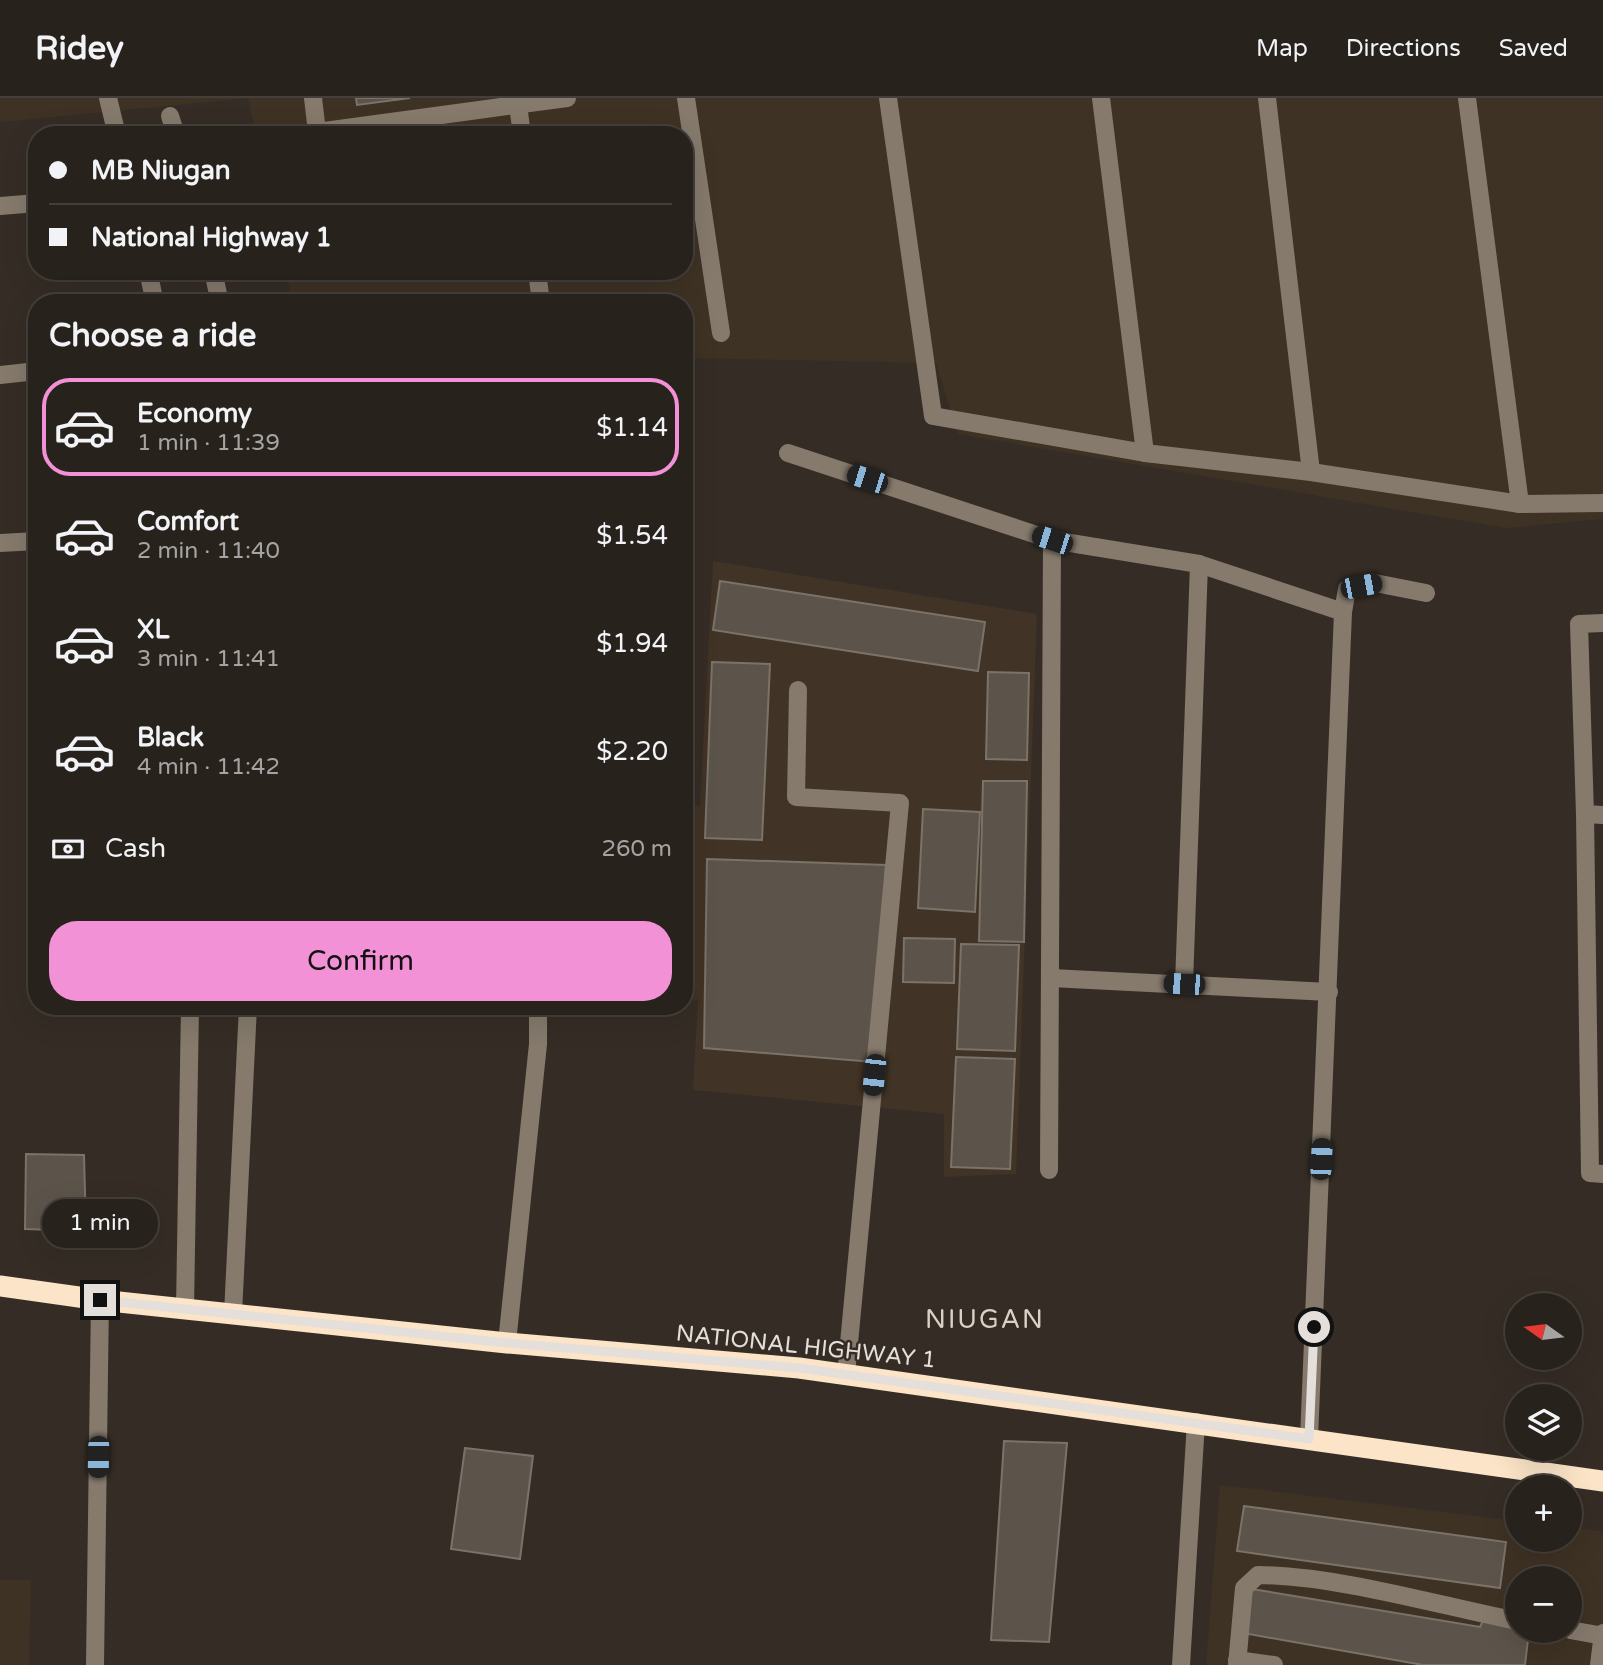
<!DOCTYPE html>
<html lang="en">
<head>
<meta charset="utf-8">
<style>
  :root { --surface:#28221c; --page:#342f29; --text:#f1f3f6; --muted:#a5a4a3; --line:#443f3b; --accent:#f391d6 }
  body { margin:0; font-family:"Varela Round",sans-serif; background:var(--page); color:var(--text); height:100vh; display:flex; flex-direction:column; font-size:26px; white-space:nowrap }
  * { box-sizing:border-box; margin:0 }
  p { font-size:23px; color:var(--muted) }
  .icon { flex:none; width:38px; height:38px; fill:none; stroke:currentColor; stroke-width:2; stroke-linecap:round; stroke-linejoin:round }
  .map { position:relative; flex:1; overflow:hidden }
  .drawer { position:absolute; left:28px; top:196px; width:665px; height:721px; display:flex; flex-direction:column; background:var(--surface); border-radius:28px; box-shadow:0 7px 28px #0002,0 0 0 2px var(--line) }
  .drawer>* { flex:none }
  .guide { position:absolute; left:28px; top:28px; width:665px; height:154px; border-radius:28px; box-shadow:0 7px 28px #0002,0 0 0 2px var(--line); display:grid; align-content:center; height:154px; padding:0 21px; background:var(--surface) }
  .needle { width:46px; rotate:284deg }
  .buttons { position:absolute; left:1505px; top:1195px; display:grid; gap:14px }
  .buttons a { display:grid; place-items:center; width:77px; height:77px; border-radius:50%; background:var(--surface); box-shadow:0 7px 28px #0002,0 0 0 2px var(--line); font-size:35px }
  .end { position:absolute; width:32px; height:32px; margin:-16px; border:9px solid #e4dfda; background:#111; box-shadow:0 0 0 4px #111 }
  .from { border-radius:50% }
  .bubble { position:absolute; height:49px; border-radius:24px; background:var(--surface); box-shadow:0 7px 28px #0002,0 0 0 2px var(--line); font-size:23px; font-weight:600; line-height:49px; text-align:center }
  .car { position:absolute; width:21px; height:42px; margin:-21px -10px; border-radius:9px; box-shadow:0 0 5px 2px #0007; background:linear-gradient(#222 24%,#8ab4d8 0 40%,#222 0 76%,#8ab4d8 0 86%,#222 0) }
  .guide b { display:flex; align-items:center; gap:24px; height:66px; font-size:26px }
  .guide b+b { border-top:2px solid var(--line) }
  .guide i { width:18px; height:18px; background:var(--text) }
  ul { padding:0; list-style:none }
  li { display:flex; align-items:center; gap:21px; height:98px; margin:0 14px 10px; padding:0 7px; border:4px solid transparent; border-radius:28px }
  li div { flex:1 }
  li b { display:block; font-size:26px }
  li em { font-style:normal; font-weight:600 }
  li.current { border-color:var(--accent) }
  li>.icon { width:63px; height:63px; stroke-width:1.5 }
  h2 { padding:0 21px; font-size:32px; line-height:84px }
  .pay { display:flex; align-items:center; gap:18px; height:77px; padding:0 21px; font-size:26px }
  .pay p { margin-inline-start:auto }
  .button { display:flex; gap:14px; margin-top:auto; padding:14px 21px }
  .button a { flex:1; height:80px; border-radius:28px; background:var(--accent); color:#111; font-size:28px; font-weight:600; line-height:80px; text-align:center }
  header { display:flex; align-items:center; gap:42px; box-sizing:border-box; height:98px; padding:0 35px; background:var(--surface); border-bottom:2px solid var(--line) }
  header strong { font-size:33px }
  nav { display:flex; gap:38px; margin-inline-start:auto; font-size:24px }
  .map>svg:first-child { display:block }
  .built { fill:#3e3224; fill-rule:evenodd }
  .education { fill:#413326 }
  .building { fill:#5c544b; stroke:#7b7268; stroke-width:2 }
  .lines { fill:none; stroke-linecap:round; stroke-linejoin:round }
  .minor { stroke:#857a6c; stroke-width:18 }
  .highway { stroke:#fbe4c7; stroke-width:21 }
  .route { stroke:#e4dfda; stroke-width:9 }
  .labels { text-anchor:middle; stroke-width:5; stroke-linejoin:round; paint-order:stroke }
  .street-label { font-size:23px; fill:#e4dfda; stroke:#352d25 }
  .quarter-label { font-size:26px; letter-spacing:2px; fill:#dad0c5; stroke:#352d25 }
</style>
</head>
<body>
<header>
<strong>Ridey</strong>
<nav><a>Map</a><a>Directions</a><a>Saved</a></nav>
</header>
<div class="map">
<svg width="1603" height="1567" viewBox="0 0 1603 1567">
  <rect width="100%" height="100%" fill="#352d25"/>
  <g class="built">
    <path d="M0,0H1603V421L1506,430L958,336L936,265L684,260V205H293L286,173H684V37H256L248,0L0,24Z"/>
    <path d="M1220,1387L1517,1423V1442H1570V1429L1603,1434V1567H1206ZM1517,1480H1570V1533H1517Z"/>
    <path d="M0,1482H31L29,1567H0Z"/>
  </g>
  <path class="education" d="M713,463L1037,516L1016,1076L944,1079V1016L693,992L698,902L684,901V708H700Z"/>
  <g class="building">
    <path d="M356,0H410L357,7Z"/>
    <path d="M720,483L985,524L978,573L713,532Z"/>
    <path d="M712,564L770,566L762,742L705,740Z"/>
    <path d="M988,574L1029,575L1027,662L986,661Z"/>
    <path d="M983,683H1027L1024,844L979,843Z"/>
    <path d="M923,711L980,714L975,814L918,810Z"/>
    <path d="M707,761L886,767L873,964L704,950Z"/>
    <path d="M904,840L955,841L954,885L903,884Z"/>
    <path d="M961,846L1019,847L1015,953L957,951Z"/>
    <path d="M956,959L1015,961L1010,1071L951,1069Z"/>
    <path d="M26,1056L84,1057L86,1133L25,1131Z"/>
    <path d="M1004,1343L1067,1345L1049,1544L991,1542Z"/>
    <path d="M465,1350L533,1358L520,1461L451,1451Z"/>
    <path d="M1244,1408L1506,1444L1500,1490L1237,1453Z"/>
    <path d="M1252,1491L1480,1529L1484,1520L1517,1526V1533H1529L1525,1567H1423L1243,1535Z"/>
  </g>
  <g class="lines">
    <g class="minor">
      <path d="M108,0L117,37"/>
      <path d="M313,0L317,34L567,0"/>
      <path d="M686,0L721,235"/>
      <path d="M888,0L933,318L1145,355L1311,374L1520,406L1603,405"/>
      <path d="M1101,0L1145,355"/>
      <path d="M1267,0L1311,374"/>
      <path d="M1467,0L1520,406"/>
      <path d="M518,7L522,37"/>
      <path d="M170,18L176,37"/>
      <path d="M0,108L37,105"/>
      <path d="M148,173L155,205"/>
      <path d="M213,173L220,205"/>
      <path d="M537,173L541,205"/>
      <path d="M0,277L37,273"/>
      <path d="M788,355L1052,442L1199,466L1343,514"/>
      <path d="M0,445L37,443"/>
      <path d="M1603,525L1579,526L1585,716L1590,1075L1603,1076"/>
      <path d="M798,592L796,699L900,705L846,1277"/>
      <path d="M1585,716L1603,717"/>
      <path d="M1051,880L1329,894"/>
      <path d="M1184,886L1199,466"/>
      <path d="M1049,1072L1052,442"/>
      <path d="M185,1211L190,908"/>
      <path d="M233,1216L248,908"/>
      <path d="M507,1245L538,946V908"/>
      <path d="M1309,1341L1343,514L1347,491L1375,485L1426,495"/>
      <path d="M1570,1532L1603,1538"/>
      <path d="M1237,1562L1274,1567"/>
      <path d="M95,1567L100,1202"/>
      <path d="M1181,1567L1196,1324"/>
      <path d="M1237,1567L1244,1490L1258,1477C1339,1478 1437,1507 1517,1523"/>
      <path d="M1599,1567L1603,1535"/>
    </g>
    <path class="highway" d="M0,1188L100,1202L507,1245L799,1270L1603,1383"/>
  </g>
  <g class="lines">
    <path class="route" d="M100,1202L507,1245L799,1270L1309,1341L1314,1229"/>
  </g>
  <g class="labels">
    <g class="street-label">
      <text transform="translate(806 1248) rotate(6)" y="8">NATIONAL HIGHWAY 1</text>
    </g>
    <g class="quarter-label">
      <text x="985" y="1230">NIUGAN</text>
    </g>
  </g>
</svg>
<div class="buttons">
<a><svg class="needle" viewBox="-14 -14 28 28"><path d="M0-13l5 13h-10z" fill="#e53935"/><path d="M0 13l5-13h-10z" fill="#a5a4a3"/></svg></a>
<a><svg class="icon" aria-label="layers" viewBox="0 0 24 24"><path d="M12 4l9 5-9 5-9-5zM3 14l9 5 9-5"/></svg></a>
<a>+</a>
<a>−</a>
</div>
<i class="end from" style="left:1314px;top:1229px"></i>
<i class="end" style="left:100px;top:1202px"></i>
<div class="bubble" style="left:42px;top:1101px;width:116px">1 min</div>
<i class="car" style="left:867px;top:381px;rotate:288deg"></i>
<i class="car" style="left:1052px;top:442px;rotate:288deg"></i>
<i class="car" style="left:1361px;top:488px;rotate:79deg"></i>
<i class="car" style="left:1184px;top:886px;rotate:273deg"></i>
<i class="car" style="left:874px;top:977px;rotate:186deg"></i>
<i class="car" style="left:1321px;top:1061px;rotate:3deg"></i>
<i class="car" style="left:98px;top:1359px;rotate:181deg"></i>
<div class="guide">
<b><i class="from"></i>MB Niugan</b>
<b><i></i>National Highway 1</b>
</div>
<section class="drawer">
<h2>Choose a ride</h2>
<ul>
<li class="current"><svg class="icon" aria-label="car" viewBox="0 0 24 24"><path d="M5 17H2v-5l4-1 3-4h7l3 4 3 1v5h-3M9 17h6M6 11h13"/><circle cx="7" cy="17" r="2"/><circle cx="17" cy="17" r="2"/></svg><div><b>Economy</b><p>1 min · 11:39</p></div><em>$1.14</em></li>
<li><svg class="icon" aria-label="car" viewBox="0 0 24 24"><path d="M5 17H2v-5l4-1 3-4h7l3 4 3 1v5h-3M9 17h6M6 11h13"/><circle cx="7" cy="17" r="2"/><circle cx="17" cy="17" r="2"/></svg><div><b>Comfort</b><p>2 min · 11:40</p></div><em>$1.54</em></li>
<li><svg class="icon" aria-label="car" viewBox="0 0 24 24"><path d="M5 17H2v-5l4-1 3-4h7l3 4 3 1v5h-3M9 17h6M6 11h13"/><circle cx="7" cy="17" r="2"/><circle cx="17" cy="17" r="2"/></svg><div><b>XL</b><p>3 min · 11:41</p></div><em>$1.94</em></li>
<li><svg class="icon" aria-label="car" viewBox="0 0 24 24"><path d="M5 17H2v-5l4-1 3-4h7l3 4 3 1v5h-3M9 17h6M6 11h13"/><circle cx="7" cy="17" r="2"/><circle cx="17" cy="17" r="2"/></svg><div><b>Black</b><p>4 min · 11:42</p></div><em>$2.20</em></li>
</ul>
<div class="pay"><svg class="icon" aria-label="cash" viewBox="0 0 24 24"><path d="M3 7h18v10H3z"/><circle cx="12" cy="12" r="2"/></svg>Cash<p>260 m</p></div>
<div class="button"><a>Confirm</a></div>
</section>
</div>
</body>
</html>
